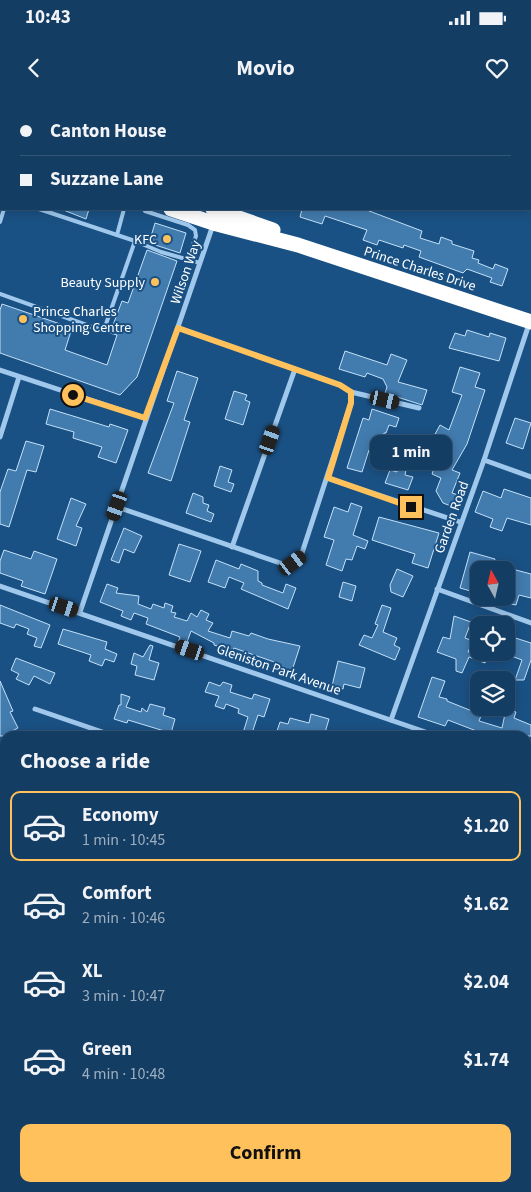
<!DOCTYPE html>
<html lang="en">
<head>
<meta charset="utf-8">
<style>
  :root { --surface:#143d63; --page:#1d4469; --text:#f1f3f6; --muted:#9daebe; --line:#335678; --accent:#fec15b }
  body { margin:0; font-family:"Source Sans 3",sans-serif; background:var(--page); color:var(--text); height:100vh; display:flex; flex-direction:column; font-size:19px; white-space:nowrap }
  * { box-sizing:border-box; margin:0 }
  p { font-size:16px; color:var(--muted) }
  .icon { flex:none; width:28px; height:28px; fill:none; stroke:currentColor; stroke-width:2; stroke-linecap:round; stroke-linejoin:round }
  .map { position:relative; flex:1; overflow:hidden }
  .side { position:absolute; left:0px; top:631px; width:531px; height:461px; display:flex; flex-direction:column; background:var(--surface); border-radius:15px 15px 0 0; box-shadow:0 2px 12px #0003,0 0 0 1px var(--line) }
  .side>* { flex:none }
  .banner { position:absolute; left:0px; top:0px; width:531px; height:110px; box-shadow:0 2px 12px #0003,0 0 0 1px var(--line); display:grid; align-content:center; height:110px; padding:0 20px; background:var(--surface) }
  .needle { width:32px; rotate:352deg }
  .buttons { position:absolute; left:470px; top:461px; display:grid; gap:10px }
  .buttons a { display:grid; place-items:center; width:45px; height:45px; border-radius:10px; background:var(--surface); box-shadow:0 2px 12px #0003,0 0 0 1px var(--line); font-size:25px }
  .end { position:absolute; width:22px; height:22px; margin:-11px; border:6px solid #fec15b; background:#111; box-shadow:0 0 0 2px #111 }
  .from { border-radius:50% }
  .bubble { position:absolute; height:35px; border-radius:10px; background:var(--surface); box-shadow:0 2px 12px #0003,0 0 0 1px var(--line); font-size:16px; font-weight:700; line-height:35px; text-align:center }
  .car { position:absolute; width:15px; height:30px; margin:-15px -8px; border-radius:6px; box-shadow:0 0 4px 1px #0007; background:linear-gradient(#222 24%,#8ab4d8 0 40%,#222 0 76%,#8ab4d8 0 86%,#222 0) }
  .banner b { display:flex; align-items:center; gap:18px; height:48px; font-size:19px }
  .banner b+b { border-top:1px solid var(--line) }
  .banner i { width:12px; height:12px; background:var(--text) }
  ul { padding:0; list-style:none }
  li { display:flex; align-items:center; gap:15px; height:70px; margin:0 10px 8px; padding:0 10px; border:2px solid transparent; border-radius:10px }
  li div { flex:1 }
  li b { display:block; font-size:19px }
  li em { font-style:normal; font-weight:700 }
  li.selected { border-color:var(--accent) }
  li>.icon { width:45px; height:45px; stroke-width:1.5 }
  h2 { padding:0 20px; font-size:22px; line-height:60px }
  .action { display:flex; gap:10px; margin-top:auto; padding:10px 20px }
  .action a { flex:1; height:58px; border-radius:10px; background:var(--accent); color:#111; font-size:20px; font-weight:700; line-height:58px; text-align:center }
  .status { display:flex; justify-content:space-between; align-items:center; height:35px; padding:0 25px; background:var(--surface); direction:ltr }
  .status svg { height:14px; fill:currentColor }
  header { display:flex; justify-content:space-between; align-items:center; height:65px; padding:0 20px; background:var(--surface); font-size:22px; font-weight:700 }
  .map>svg:first-child { display:block }
  .building { fill:#427bae; stroke:#c4e1f9 }
  .lines { fill:none; stroke-linecap:round; stroke-linejoin:round }
  .lane { stroke:#9fc8ec; stroke-width:4 }
  .street { stroke:#9fc8ec; stroke-width:5 }
  .secondary { stroke:#cce3f8; stroke-width:10 }
  .highway { stroke:#fff; stroke-width:15 }
  .route { stroke:#fec15b; stroke-width:6 }
  .poi-dot { fill:#fec15b; stroke:#1a5184; stroke-width:2 }
  .labels { text-anchor:middle; stroke-width:4; stroke-linejoin:round; paint-order:stroke }
  .poi-label { font-size:14px; fill:#fff; stroke:#1a5184; text-anchor:end }
  .street-label { font-size:14px; fill:#fff; stroke:#1a5184 }
</style>
</head>
<body>
<div class="status"><b>10:43</b><svg viewBox="0 0 49 12"><path d="M0 12V9h3v3zM5 12V6h3v6zM10 12V3h3v9zM15 12V0h3v12zM26 1h20v11H26zM47 4h2v5h-2z"/></svg></div>
<header><svg class="icon" aria-label="back" viewBox="0 0 24 24"><path d="M15 5l-7 7 7 7"/></svg>Movio<svg class="icon" aria-label="heart" viewBox="0 0 24 24"><path d="M12 20l-8-8c-3-5 5-10 8-4 3-6 11-1 8 4z"/></svg></header>
<div class="map">
<svg width="531" height="1092" viewBox="0 0 531 1092">
  <rect width="100%" height="100%" fill="#1a5184"/>
  <g class="building">
    <path d="M61,109H89L86,119Z"/>
    <path d="M302,109H364L422,131L420,138L439,144L441,137L452,141V144L474,151L472,158L479,160L478,163L493,169L495,164L508,169L502,186L490,182L492,178L467,169L463,173L419,157L421,151L404,145L403,148L379,140L377,145L363,140L367,130L325,116L322,124L300,117Z"/>
    <path d="M155,123L186,133L180,153L149,143Z"/>
    <path d="M147,150L177,161L137,277L120,295L0,253V210L2,204L72,228L65,250L107,265L117,235L110,233L122,201L128,203Z"/>
    <path d="M467,230L489,237L490,233L506,238L499,261L449,248L455,233L465,236Z"/>
    <path d="M345,251L387,265L391,254L407,260L398,282L427,290L422,305L385,293L387,287L383,279L367,273L365,277L339,269Z"/>
    <path d="M460,267L480,273L475,287L485,290L467,344L452,370L460,373L452,393L461,396L456,408L443,403L436,391L441,378L432,374L439,354L428,347L440,325L449,330L462,295L452,292Z"/>
    <path d="M177,271L198,278L184,320L190,322L171,381L148,373L174,303L167,301Z"/>
    <path d="M234,291L247,295L245,300L250,302L243,325L225,319Z"/>
    <path d="M50,309L109,327L110,324L128,330L116,363L98,357L102,347L73,338L74,332L46,324Z"/>
    <path d="M372,309L399,318L396,327L389,325L386,333H384L379,353L369,350L362,372L347,368L363,318L369,320Z"/>
    <path d="M515,318L531,323L523,349L506,343Z"/>
    <path d="M26,341L44,346L36,372L27,370L9,427L0,424V392L8,369L16,371Z"/>
    <path d="M220,366L232,370L228,382L234,384L231,392L214,386Z"/>
    <path d="M398,368L406,370L405,375L413,377L408,390L385,383L390,370L397,372Z"/>
    <path d="M504,389L531,398V425L507,418L502,431L490,427L493,419L475,412L483,391L501,398Z"/>
    <path d="M193,393L203,397V403L209,405L207,411L214,414L211,422L186,413Z"/>
    <path d="M71,398L86,404L76,426L82,428L76,446L57,439Z"/>
    <path d="M351,403L362,407L353,435L368,441L365,449L357,446L352,460L346,459L342,471L326,465L334,440L324,437L334,407L348,412Z"/>
    <path d="M379,417L439,433L428,468L412,463L415,454L372,440Z"/>
    <path d="M124,428L142,436L134,453L124,449L119,463L111,460Z"/>
    <path d="M179,444L201,451L190,482L169,475Z"/>
    <path d="M4,450L31,459L34,451L57,459L45,494L21,486L23,481L0,473V461Z"/>
    <path d="M470,452L495,459L492,470H479V485L476,484L474,492L460,488Z"/>
    <path d="M216,460L239,469L241,464L258,471V481L262,483V485L283,493L286,484L296,488L288,509L241,489L244,483L229,477L225,488L208,482Z"/>
    <path d="M397,469L413,476L403,497L391,492L390,485Z"/>
    <path d="M512,469L531,474V498L519,495L516,505L506,503V481Z"/>
    <path d="M343,482L356,486L352,501L339,497Z"/>
    <path d="M107,484L118,488L116,493L139,496L138,504L151,509L153,504L164,508L165,503L173,506L171,512L176,513L174,517L187,521L191,513L197,517L201,510L209,514L206,520L213,523L208,531L230,538L232,531L249,536L251,533L268,539L300,546L290,577L280,575V564L234,548L233,551L214,545V543L191,531L186,545L178,542L180,537L146,524L148,518L134,513L131,520L121,516L123,511L100,502Z"/>
    <path d="M0,505L50,525L41,548L34,546L37,538L27,534L29,529L16,524L14,528L0,523Z"/>
    <path d="M382,505L391,508L383,532L397,538L394,545L400,548L395,560L359,545L364,535L372,538L378,525L375,524Z"/>
    <path d="M454,516L471,522L465,538L473,541L468,552H489L485,563L469,557L462,573L456,571V559L437,552L443,537L450,539Z"/>
    <path d="M63,529L107,542L105,549L117,554L114,562L105,559L102,566L89,561L91,555L58,544Z"/>
    <path d="M506,535L531,543V560L524,580H515L522,560L506,554Z"/>
    <path d="M150,545L153,546L149,560L159,563L154,580L135,575L137,566L131,564L134,553L143,557Z"/>
    <path d="M16,558L55,573L50,584L34,576L29,585L16,579L19,574L11,570Z"/>
    <path d="M338,561L365,568L360,588L344,584L343,589L332,586Z"/>
    <path d="M432,577L445,581L439,597L447,599V601L472,611L475,604L484,608L479,621L502,628L506,609L516,612L514,618L531,625V636H519L510,633L509,636H478L479,632L448,620L445,626L418,617Z"/>
    <path d="M0,581L13,611L10,612L18,628L12,631L15,636H0Z"/>
    <path d="M209,582L220,586L223,582L232,585L230,592L252,599L254,594L270,599L264,617L258,615L251,636H242L248,617L238,613L239,609L226,604L224,609L215,606L219,596L205,592Z"/>
    <path d="M121,594L130,597L126,607L141,612L142,608L147,612L150,604L165,608L163,615L175,619L171,633L128,620L127,623L114,619L119,605H121Z"/>
    <path d="M311,614L329,619L324,636L299,633L298,636H288V634L277,631L280,622L288,624L290,618L309,623Z"/>
  </g>
  <g class="lines">
    <g class="lane">
      <path d="M0,64H1"/>
      <path d="M0,95H1"/>
      <path d="M39,109L135,141L161,152L200,163"/>
      <path d="M145,111L188,125L195,130L196,136L188,159"/>
      <path d="M0,122L4,109"/>
      <path d="M117,135L124,109"/>
      <path d="M0,194L95,228L103,227L106,224L135,141"/>
    </g>
    <g class="street">
      <path d="M317,0L321,1"/>
      <path d="M530,73H531"/>
      <path d="M0,270L145,318"/>
      <path d="M351,292L419,308"/>
      <path d="M0,337L19,277"/>
      <path d="M484,360L531,377"/>
      <path d="M327,378L460,422"/>
      <path d="M117,407L283,464L293,463L301,456L351,303V292L340,285L178,228"/>
      <path d="M232,447L295,269"/>
      <path d="M0,486L437,636"/>
      <path d="M437,489L531,523"/>
      <path d="M80,512L213,125"/>
      <path d="M35,609L114,636"/>
      <path d="M391,620L484,360L529,224"/>
      <path d="M526,668L531,669"/>
      <path d="M526,778L531,780"/>
      <path d="M0,810L5,822"/>
      <path d="M0,948L5,946"/>
      <path d="M0,1056L5,1068"/>
      <path d="M13,1088L15,1092"/>
      <path d="M119,1088L121,1092"/>
      <path d="M243,1088L245,1092"/>
      <path d="M353,1088L355,1092"/>
      <path d="M464,1088L466,1092"/>
    </g>
    <path class="secondary" d="M130,1V0"/>
    <g class="highway">
      <path d="M0,36H1"/>
      <path d="M0,52L1,53"/>
      <path d="M171,109L213,123L298,145L531,222"/>
      <path d="M213,109L273,130"/>
    </g>
  </g>
  <g class="lines">
    <path class="route" d="M73,295L145,318L178,228L340,285L351,292V303L328,378L411,407"/>
  </g>
  <g class="poi-dot">
    <circle cx="167" cy="139" r="5"/>
    <circle cx="155" cy="182" r="5"/>
    <circle cx="23" cy="219" r="5"/>
  </g>
  <g class="labels">
    <g class="poi-label">
      <text x="157" y="144">KFC</text>
      <text x="145" y="187">Beauty Supply</text>
      <text x="33" y="216" text-anchor="start">Prince Charles<tspan x="33" dy="16">Shopping Centre</tspan></text>
    </g>
    <g class="street-label">
      <text transform="translate(420 168) rotate(18)" y="5">Prince Charles Drive</text>
      <text transform="translate(185 172) rotate(-71)" y="5">Wilson Way</text>
      <text transform="translate(451 417) rotate(-70)" y="5">Garden Road</text>
      <text transform="translate(279 569) rotate(19)" y="5">Gleniston Park Avenue</text>
    </g>
  </g>
</svg>
<div class="buttons">
<a><svg class="needle" viewBox="-14 -14 28 28"><path d="M0-13l5 13h-10z" fill="#e53935"/><path d="M0 13l5-13h-10z" fill="#9daebe"/></svg></a>
<a><svg class="icon" aria-label="locate" viewBox="0 0 24 24"><circle cx="12" cy="12" r="6"/><path d="M12 2v4M12 18v4M2 12h4M18 12h4"/></svg></a>
<a><svg class="icon" aria-label="layers" viewBox="0 0 24 24"><path d="M12 4l9 5-9 5-9-5zM3 14l9 5 9-5"/></svg></a>
</div>
<i class="end from" style="left:73px;top:295px"></i>
<i class="end" style="left:411px;top:407px"></i>
<div class="bubble" style="left:370px;top:335px;width:82px">1 min</div>
<i class="car" style="left:385px;top:300px;rotate:103deg"></i>
<i class="car" style="left:270px;top:340px;rotate:19deg"></i>
<i class="car" style="left:117px;top:406px;rotate:199deg"></i>
<i class="car" style="left:293px;top:463px;rotate:53deg"></i>
<i class="car" style="left:64px;top:507px;rotate:108deg"></i>
<i class="car" style="left:190px;top:550px;rotate:289deg"></i>
<div class="banner">
<b><i class="from"></i>Canton House</b>
<b><i></i>Suzzane Lane</b>
</div>
<section class="side">
<h2>Choose a ride</h2>
<ul>
<li class="selected"><svg class="icon" aria-label="car" viewBox="0 0 24 24"><path d="M5 17H2v-5l4-1 3-4h7l3 4 3 1v5h-3M9 17h6M6 11h13"/><circle cx="7" cy="17" r="2"/><circle cx="17" cy="17" r="2"/></svg><div><b>Economy</b><p>1 min · 10:45</p></div><em>$1.20</em></li>
<li><svg class="icon" aria-label="car" viewBox="0 0 24 24"><path d="M5 17H2v-5l4-1 3-4h7l3 4 3 1v5h-3M9 17h6M6 11h13"/><circle cx="7" cy="17" r="2"/><circle cx="17" cy="17" r="2"/></svg><div><b>Comfort</b><p>2 min · 10:46</p></div><em>$1.62</em></li>
<li><svg class="icon" aria-label="car" viewBox="0 0 24 24"><path d="M5 17H2v-5l4-1 3-4h7l3 4 3 1v5h-3M9 17h6M6 11h13"/><circle cx="7" cy="17" r="2"/><circle cx="17" cy="17" r="2"/></svg><div><b>XL</b><p>3 min · 10:47</p></div><em>$2.04</em></li>
<li><svg class="icon" aria-label="car" viewBox="0 0 24 24"><path d="M5 17H2v-5l4-1 3-4h7l3 4 3 1v5h-3M9 17h6M6 11h13"/><circle cx="7" cy="17" r="2"/><circle cx="17" cy="17" r="2"/></svg><div><b>Green</b><p>4 min · 10:48</p></div><em>$1.74</em></li>
</ul>
<div class="action"><a>Confirm</a></div>
</section>
</div>
</body>
</html>
